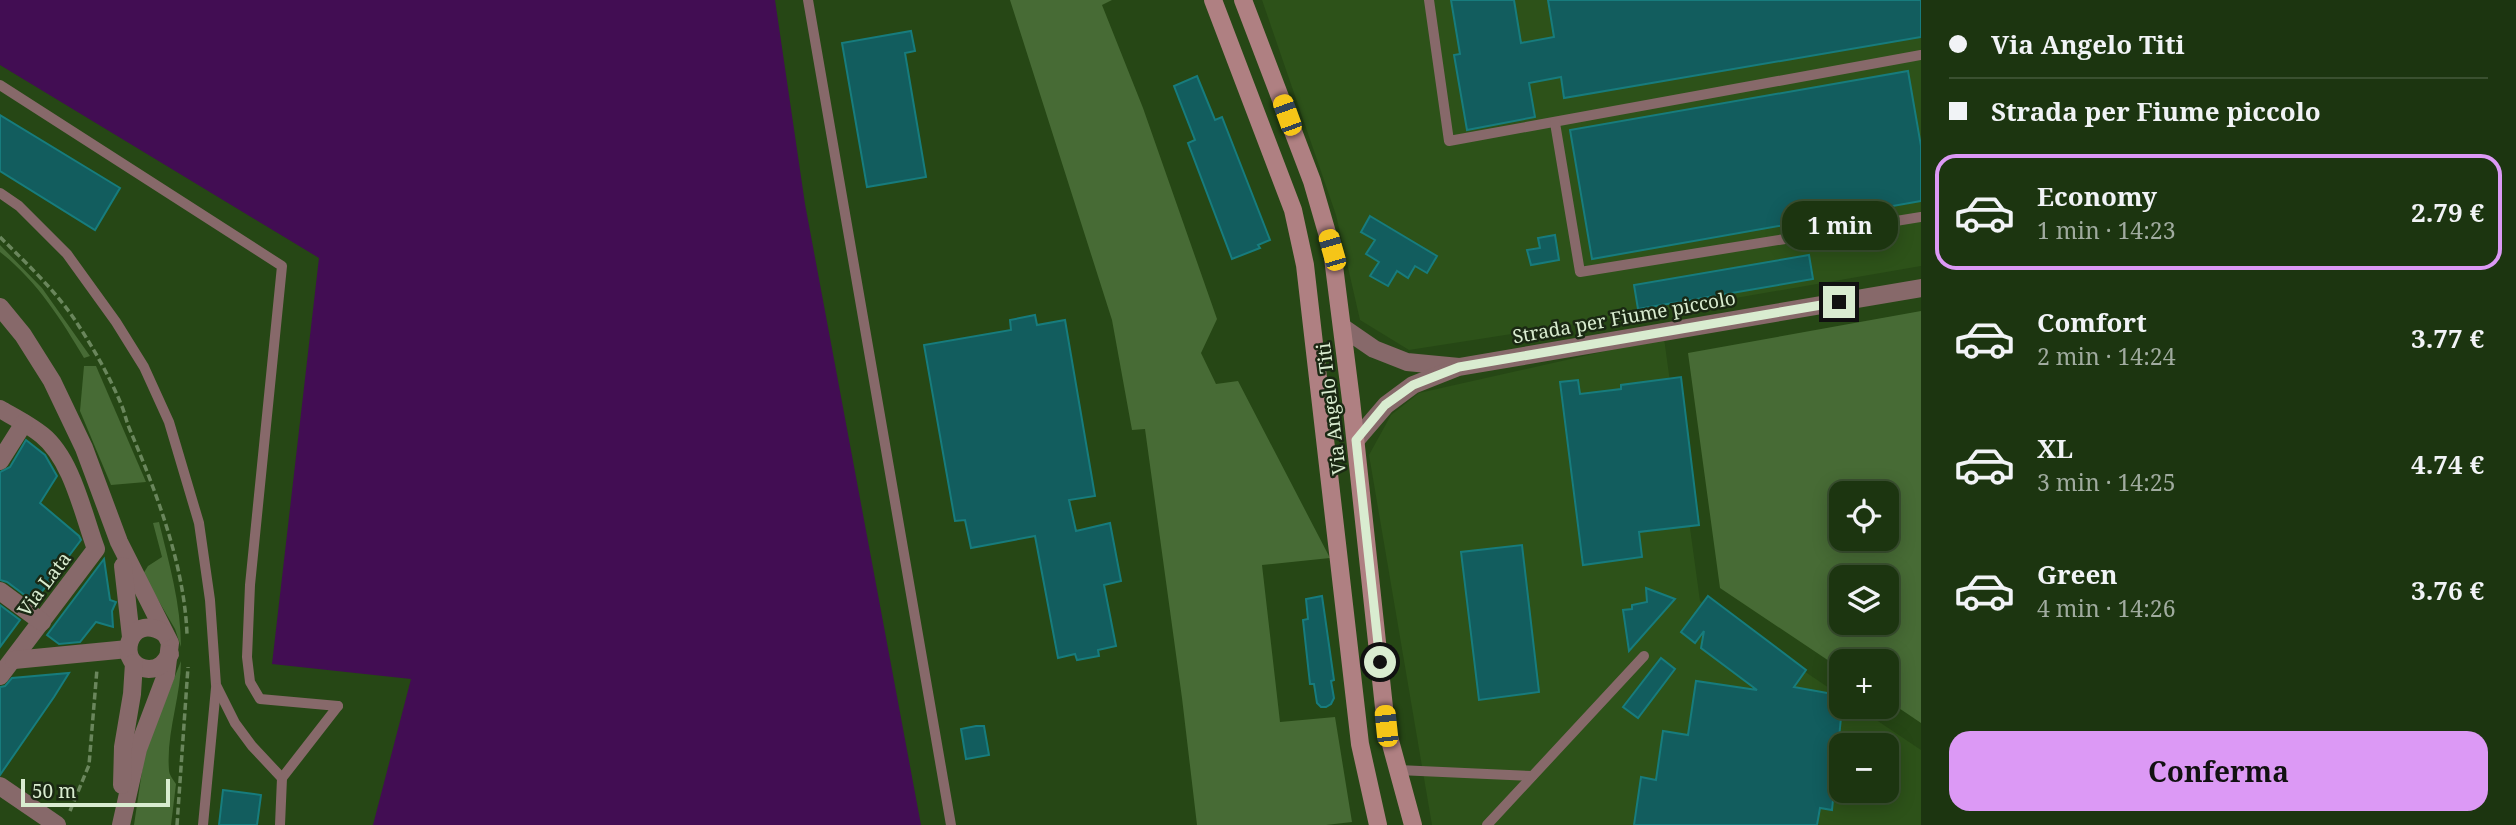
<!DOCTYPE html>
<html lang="it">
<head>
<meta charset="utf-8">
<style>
  :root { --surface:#1c3510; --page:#29401e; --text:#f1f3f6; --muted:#a0ab9f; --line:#3a5030; --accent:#dc99f5 }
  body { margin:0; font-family:"Noto Serif",serif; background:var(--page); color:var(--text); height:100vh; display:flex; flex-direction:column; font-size:26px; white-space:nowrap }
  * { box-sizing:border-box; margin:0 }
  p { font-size:23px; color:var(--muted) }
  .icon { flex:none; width:38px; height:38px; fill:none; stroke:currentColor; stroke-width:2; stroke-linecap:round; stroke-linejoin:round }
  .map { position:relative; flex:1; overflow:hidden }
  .panel { display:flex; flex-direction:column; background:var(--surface); width:595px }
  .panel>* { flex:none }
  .guide { display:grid; align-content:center; height:154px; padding:0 28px; background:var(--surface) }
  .fabs { position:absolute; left:1829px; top:481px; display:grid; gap:14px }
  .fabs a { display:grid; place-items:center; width:70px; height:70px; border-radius:14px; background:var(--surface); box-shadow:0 4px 18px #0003,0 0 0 2px var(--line); font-size:35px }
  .scale { position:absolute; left:21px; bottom:18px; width:149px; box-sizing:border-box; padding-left:7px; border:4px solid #d9ecd0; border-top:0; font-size:19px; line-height:24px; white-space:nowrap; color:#d9ecd0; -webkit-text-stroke:5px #1a2813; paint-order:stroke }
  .end { position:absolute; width:32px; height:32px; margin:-16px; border:9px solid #d9ecd0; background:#111; box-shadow:0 0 0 4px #111 }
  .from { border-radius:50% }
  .bubble { position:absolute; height:49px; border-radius:21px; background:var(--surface); box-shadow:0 4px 18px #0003,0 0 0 2px var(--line); font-size:23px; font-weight:700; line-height:49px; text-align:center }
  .car { position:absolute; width:21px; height:42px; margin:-21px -10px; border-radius:9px; box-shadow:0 0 5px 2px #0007; background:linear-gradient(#f5c518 24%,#345 0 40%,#f5c518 0 76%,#345 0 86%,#f5c518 0) }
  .guide b { display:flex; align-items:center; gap:24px; height:66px; font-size:26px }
  .guide b+b { border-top:2px solid var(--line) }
  .guide i { width:18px; height:18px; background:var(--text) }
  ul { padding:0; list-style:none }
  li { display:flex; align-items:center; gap:21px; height:116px; margin:0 14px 10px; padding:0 14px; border:4px solid transparent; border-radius:21px }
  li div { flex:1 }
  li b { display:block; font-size:26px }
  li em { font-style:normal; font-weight:700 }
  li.active { border-color:var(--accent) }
  li>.icon { width:63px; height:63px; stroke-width:1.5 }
  .cta { display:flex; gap:14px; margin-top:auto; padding:14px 28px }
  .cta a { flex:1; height:80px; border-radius:21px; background:var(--accent); color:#111; font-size:28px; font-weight:700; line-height:80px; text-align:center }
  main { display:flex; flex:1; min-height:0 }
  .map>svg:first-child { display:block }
  .built { fill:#2d5219; fill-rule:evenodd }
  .green { fill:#476b35; fill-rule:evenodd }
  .water { fill:#420d53 }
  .building { fill:#125d5e; stroke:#177c7d; stroke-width:2 }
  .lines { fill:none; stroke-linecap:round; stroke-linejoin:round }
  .path { stroke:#6a865c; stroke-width:3.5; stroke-dasharray:7 3.5; stroke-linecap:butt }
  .service { stroke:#87696a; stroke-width:10 }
  .minor { stroke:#87696a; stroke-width:18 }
  .tertiary { stroke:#87696a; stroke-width:18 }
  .secondary { stroke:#af8082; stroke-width:18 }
  .route { stroke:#d9ecd0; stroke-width:9 }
  .labels { text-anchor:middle; stroke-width:5; stroke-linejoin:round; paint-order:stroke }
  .street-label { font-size:19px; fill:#d9ecd0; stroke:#1a2813 }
</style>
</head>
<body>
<main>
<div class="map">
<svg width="1921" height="825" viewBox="0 0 1921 825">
  <rect width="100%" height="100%" fill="#264715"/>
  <g class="built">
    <path d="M1262,0H1921V266L1678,308L1409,350L1360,320L1336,215Z"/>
    <path d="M1664,338L1700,601L1841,696V707H1857L1921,750V825H1432L1369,455L1391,415L1419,393ZM1841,746H1886V791H1841Z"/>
  </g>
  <g class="green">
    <path d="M1010,0H1112L1102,5L1143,108L1217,319L1201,353L1216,384L1238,381L1330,558L1262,565L1280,722L1335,717L1352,822L1326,825H1197L1182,698L1145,429L1132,430L1112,320Z"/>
    <path d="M0,245L42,288L90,356L84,358C61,319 36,280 0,252Z"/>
    <path d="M1921,311V723L1887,700L1886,662H1841V669L1720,588L1688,353ZM1841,494H1886V539H1841ZM1841,578H1886V623H1841Z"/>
    <path d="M84,366H96L146,482L111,485L80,411Z"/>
    <path d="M159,522C169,563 181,604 181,647L175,629L143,574L148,566L162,557L153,523Z"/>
    <path d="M181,661C181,697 166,733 169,770C169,775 173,779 176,784L171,825H134L145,751Z"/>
  </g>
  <path class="water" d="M0,0H775L805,204L921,825H373L411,679L272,664L319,258L0,65Z"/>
  <g class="building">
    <path d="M1451,0H1514L1521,43L1554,37L1548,0H1921V37L1564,98L1561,77L1529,83L1535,117L1467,130L1454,55L1460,54Z"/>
    <path d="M911,31L915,51L905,53L926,177L867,187L842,43Z"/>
    <path d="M1908,71L1921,146V201L1592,259L1570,130Z"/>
    <path d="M1197,76L1215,120L1222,117L1270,240L1258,245L1260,248L1232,259L1188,143L1195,140L1174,86Z"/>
    <path d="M0,115L120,188L95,230L0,171Z"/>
    <path d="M1370,216L1437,256L1427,273L1415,266L1408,278L1397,271L1388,286L1370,276L1379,262L1366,254L1375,240L1361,232Z"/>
    <path d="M1555,235L1559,260L1531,265L1527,250L1540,248L1538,238Z"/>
    <path d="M1809,255L1813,279L1638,309L1634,285Z"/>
    <path d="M1035,315L1037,325L1065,320L1095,496L1069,500L1076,531L1110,523L1121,581L1104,585L1116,646L1098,650L1099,656L1077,660L1075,654L1058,658L1035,536L971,548L965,520L955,521L924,345L1011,330L1010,320Z"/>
    <path d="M1681,377L1699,525L1639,532L1642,557L1583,565L1560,382L1578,380L1580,394L1621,389V385Z"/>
    <path d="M26,440L45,455L57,476L40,503L79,536L81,540L34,602L7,582L0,580V472L10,467Z"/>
    <path d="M1522,545L1539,692L1479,700L1461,552Z"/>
    <path d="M104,559L110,600L116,602L112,611L113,627L96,622L80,642L59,644L47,635Z"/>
    <path d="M1646,588L1675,599L1629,651L1623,610L1632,609V605L1647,602Z"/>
    <path d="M1322,596L1334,680L1331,681L1334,698L1331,704L1326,707H1321L1317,703L1314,684H1310L1303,620L1308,619L1306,599Z"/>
    <path d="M1708,596L1806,670L1794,687L1833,694L1832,698L1841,700L1842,707L1832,810L1820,808L1817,825H1634L1641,777L1656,780L1663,731L1688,735L1696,681L1757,690L1701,648L1704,631L1695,643L1681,632Z"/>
    <path d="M0,605L20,620L0,647Z"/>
    <path d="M1661,658L1675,669L1638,718L1623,707Z"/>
    <path d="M69,673L54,697L0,775V687L5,686L12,678Z"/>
    <path d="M976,726H984L989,755L966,759L961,729Z"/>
    <path d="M223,790L261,795L257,825H219Z"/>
  </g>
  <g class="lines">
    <g class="path">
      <path d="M0,237C26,263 54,289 75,320C92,346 109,375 121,404C125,413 126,421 130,430C157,494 184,564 187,634"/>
      <path d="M70,811L89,765L97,669"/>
      <path d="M177,825L188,667"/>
    </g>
    <g class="service">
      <path d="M808,0L951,825"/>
      <path d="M1429,0L1449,141L1921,55"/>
      <path d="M0,85L282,266L250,585L247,657L250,682L260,699L338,706"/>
      <path d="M1555,123L1580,272L1921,217"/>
      <path d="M0,193L19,206L67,254L116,322L144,367L169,422L199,523L210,600L216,685L235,723L252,746L282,778"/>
      <path d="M1398,770L1532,776"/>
      <path d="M203,825L216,688"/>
      <path d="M280,825L282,778L338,706"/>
      <path d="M1487,825L1644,656"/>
    </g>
    <g class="minor">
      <path d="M1342,327L1374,349L1407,362L1459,367L1921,288"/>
      <path d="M0,409C14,417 30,425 42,435C72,459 83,514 96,549L0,676"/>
      <path d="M1356,440L1386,405L1413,385L1456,368"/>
      <path d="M0,461L24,423"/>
      <path d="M0,591L42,622"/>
      <path d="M14,660L128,649"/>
      <path d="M0,786L57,825"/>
    </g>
    <g class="tertiary">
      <path d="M0,307L23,335L52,381L84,448L119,542L170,643L166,675L138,749L121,825"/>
      <path d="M123,566L131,637"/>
      <path d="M164,633C127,610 114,668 149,669C160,669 165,662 170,654"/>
      <path d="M122,785L123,747L132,694L134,663"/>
    </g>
    <g class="secondary">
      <path d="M1213,0L1293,210L1305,265L1360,744L1378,825"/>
      <path d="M1243,0L1312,181L1332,250L1351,400L1386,726L1413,825"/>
    </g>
  </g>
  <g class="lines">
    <path class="route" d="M1380,662L1356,440L1385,405L1413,385L1459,367L1839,302"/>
  </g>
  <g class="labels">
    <g class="street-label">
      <text transform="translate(1624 317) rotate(-10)" y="7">Strada per Fiume piccolo</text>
      <text transform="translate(1331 409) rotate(-97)" y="7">Via Angelo Titi</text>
      <text transform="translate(44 584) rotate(-53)" y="7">Via Lata</text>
    </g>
  </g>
</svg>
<div class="fabs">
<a><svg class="icon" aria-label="locate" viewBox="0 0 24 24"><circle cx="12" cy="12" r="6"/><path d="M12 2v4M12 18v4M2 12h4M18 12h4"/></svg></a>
<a><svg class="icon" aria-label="layers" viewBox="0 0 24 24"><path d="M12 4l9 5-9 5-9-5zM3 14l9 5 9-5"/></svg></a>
<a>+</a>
<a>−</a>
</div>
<div class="scale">50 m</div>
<i class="end from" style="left:1380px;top:662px"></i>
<i class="end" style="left:1839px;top:302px"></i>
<div class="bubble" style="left:1782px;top:201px;width:116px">1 min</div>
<i class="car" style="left:1287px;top:115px;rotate:340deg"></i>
<i class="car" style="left:1332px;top:250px;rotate:344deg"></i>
<i class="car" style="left:1386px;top:726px;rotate:354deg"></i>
</div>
<section class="panel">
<div class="guide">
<b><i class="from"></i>Via Angelo Titi</b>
<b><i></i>Strada per Fiume piccolo</b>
</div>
<ul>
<li class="active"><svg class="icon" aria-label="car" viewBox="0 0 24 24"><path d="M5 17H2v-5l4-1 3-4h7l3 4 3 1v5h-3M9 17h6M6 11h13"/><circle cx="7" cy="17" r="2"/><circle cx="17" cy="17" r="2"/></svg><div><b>Economy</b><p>1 min · 14:23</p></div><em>2.79 €</em></li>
<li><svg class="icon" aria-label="car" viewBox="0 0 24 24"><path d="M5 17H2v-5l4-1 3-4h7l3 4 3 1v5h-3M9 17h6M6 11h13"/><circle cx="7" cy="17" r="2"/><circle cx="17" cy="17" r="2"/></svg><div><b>Comfort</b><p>2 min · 14:24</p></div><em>3.77 €</em></li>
<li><svg class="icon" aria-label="car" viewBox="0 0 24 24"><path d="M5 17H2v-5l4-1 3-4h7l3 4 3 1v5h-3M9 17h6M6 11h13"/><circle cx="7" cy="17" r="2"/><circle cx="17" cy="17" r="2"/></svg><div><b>XL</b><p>3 min · 14:25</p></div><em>4.74 €</em></li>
<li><svg class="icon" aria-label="car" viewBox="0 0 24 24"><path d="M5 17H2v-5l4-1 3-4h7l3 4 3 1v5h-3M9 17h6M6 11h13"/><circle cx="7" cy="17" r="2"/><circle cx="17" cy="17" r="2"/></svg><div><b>Green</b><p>4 min · 14:26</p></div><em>3.76 €</em></li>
</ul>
<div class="cta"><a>Conferma</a></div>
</section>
</main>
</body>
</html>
